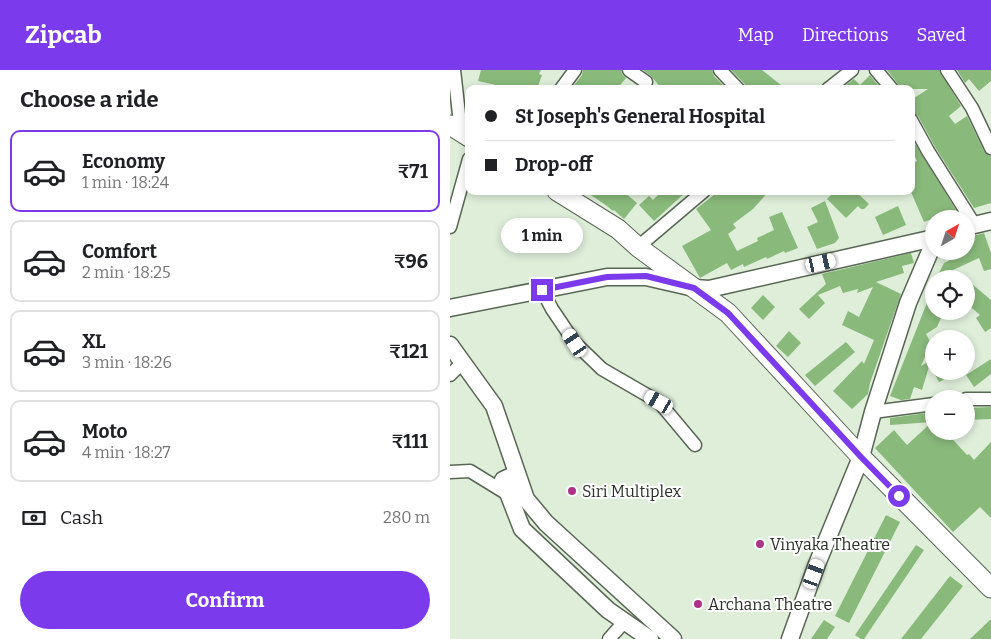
<!DOCTYPE html>
<html lang="en">
<head>
<meta charset="utf-8">
<style>
  :root { --surface:#fff; --page:#f2f2f2; --text:#202124; --muted:#757577; --line:#e0e0e0; --accent:#7c3aed }
  body { margin:0; font-family:Bitter,serif; background:var(--page); color:var(--text); height:100vh; display:flex; flex-direction:column; font-size:19px; white-space:nowrap }
  * { box-sizing:border-box; margin:0 }
  p { font-size:16px; color:var(--muted) }
  .icon { flex:none; width:28px; height:28px; fill:none; stroke:currentColor; stroke-width:2; stroke-linecap:round; stroke-linejoin:round }
  .map { position:relative; flex:1; overflow:hidden }
  .details { display:flex; flex-direction:column; background:var(--surface); width:450px }
  .details>* { flex:none }
  .top-card { position:absolute; left:15px; top:15px; width:450px; height:110px; border-radius:10px; box-shadow:0 2px 8px #0003; display:grid; align-content:center; height:110px; padding:0 20px; background:var(--surface) }
  .needle { width:32px; rotate:39deg }
  .buttons { position:absolute; left:475px; top:140px; display:grid; gap:10px }
  .buttons a { display:grid; place-items:center; width:50px; height:50px; border-radius:50%; background:var(--surface); box-shadow:0 2px 8px #0003; font-size:25px }
  .end { position:absolute; width:22px; height:22px; margin:-11px; border:6px solid #7c3aed; background:#fff; box-shadow:0 0 0 2px #fff }
  .from { border-radius:50% }
  .bubble { position:absolute; height:35px; border-radius:18px; background:var(--surface); box-shadow:0 2px 8px #0003; font-size:16px; font-weight:700; line-height:35px; text-align:center }
  .car { position:absolute; width:15px; height:30px; margin:-15px -8px; border-radius:6px; box-shadow:0 0 4px 1px #0007; background:linear-gradient(#fff 24%,#345 0 40%,#fff 0 76%,#345 0 86%,#fff 0) }
  .top-card b { display:flex; align-items:center; gap:18px; height:48px; font-size:19px }
  .top-card b+b { border-top:1px solid var(--line) }
  .top-card i { width:12px; height:12px; background:var(--text) }
  ul { padding:0; list-style:none }
  li { display:flex; align-items:center; gap:15px; height:82px; margin:0 10px 8px; padding:0 10px; border:2px solid var(--line); border-radius:10px }
  li div { flex:1 }
  li b { display:block; font-size:19px }
  li em { font-style:normal; font-weight:700 }
  li.on { border-color:var(--accent) }
  li>.icon { width:45px; height:45px; stroke-width:1.5 }
  h2 { padding:0 20px; font-size:22px; line-height:60px }
  .pay { display:flex; align-items:center; gap:12px; height:55px; padding:0 20px; font-size:19px }
  .pay p { margin-inline-start:auto }
  .primary-button { display:flex; gap:10px; margin-top:auto; padding:10px 20px }
  .primary-button a { flex:1; height:58px; border-radius:30px; background:var(--accent); color:#fff; font-size:20px; font-weight:700; line-height:58px; text-align:center }
  header { display:flex; align-items:center; gap:30px; box-sizing:border-box; height:70px; padding:0 25px; background:var(--accent); color:#fff }
  header strong { font-size:24px }
  nav { display:flex; gap:28px; margin-inline-start:auto; font-size:18px }
  main { display:flex; flex:1; min-height:0 }
  .map>svg:first-child { display:block }
  .building { fill:#89b97b }
  .lines { fill:none; stroke-linecap:round; stroke-linejoin:round }
  .minor-casing { stroke:#586654; stroke-width:15 }
  .tertiary-casing { stroke:#586654; stroke-width:19 }
  .secondary-casing { stroke:#586654; stroke-width:21 }
  .minor { stroke:#fff; stroke-width:12 }
  .tertiary { stroke:#fff; stroke-width:16 }
  .secondary { stroke:#fff; stroke-width:19 }
  .route { stroke:#7c3aed; stroke-width:6 }
  .poi-dot { fill:#ae3387; stroke:#fff; stroke-width:2 }
  .labels { text-anchor:middle; stroke-width:4; stroke-linejoin:round; paint-order:stroke }
  .poi-label { font-size:16px; fill:#2a3028; stroke:#fff; text-anchor:start }
</style>
</head>
<body>
<header>
<strong>Zipcab</strong>
<nav><a>Map</a><a>Directions</a><a>Saved</a></nav>
</header>
<main>
<section class="details">
<h2>Choose a ride</h2>
<ul>
<li class="on"><svg class="icon" aria-label="car" viewBox="0 0 24 24"><path d="M5 17H2v-5l4-1 3-4h7l3 4 3 1v5h-3M9 17h6M6 11h13"/><circle cx="7" cy="17" r="2"/><circle cx="17" cy="17" r="2"/></svg><div><b>Economy</b><p>1 min · 18:24</p></div><em>₹71</em></li>
<li><svg class="icon" aria-label="car" viewBox="0 0 24 24"><path d="M5 17H2v-5l4-1 3-4h7l3 4 3 1v5h-3M9 17h6M6 11h13"/><circle cx="7" cy="17" r="2"/><circle cx="17" cy="17" r="2"/></svg><div><b>Comfort</b><p>2 min · 18:25</p></div><em>₹96</em></li>
<li><svg class="icon" aria-label="car" viewBox="0 0 24 24"><path d="M5 17H2v-5l4-1 3-4h7l3 4 3 1v5h-3M9 17h6M6 11h13"/><circle cx="7" cy="17" r="2"/><circle cx="17" cy="17" r="2"/></svg><div><b>XL</b><p>3 min · 18:26</p></div><em>₹121</em></li>
<li><svg class="icon" aria-label="car" viewBox="0 0 24 24"><path d="M5 17H2v-5l4-1 3-4h7l3 4 3 1v5h-3M9 17h6M6 11h13"/><circle cx="7" cy="17" r="2"/><circle cx="17" cy="17" r="2"/></svg><div><b>Moto</b><p>4 min · 18:27</p></div><em>₹111</em></li>
</ul>
<div class="pay"><svg class="icon" aria-label="cash" viewBox="0 0 24 24"><path d="M3 7h18v10H3z"/><circle cx="12" cy="12" r="2"/></svg>Cash<p>280 m</p></div>
<div class="primary-button"><a>Confirm</a></div>
</section>
<div class="map">
<svg width="541" height="569" viewBox="0 0 541 569">
  <rect width="100%" height="100%" fill="#deeed9"/>
  <g class="building">
    <path d="M31,0H91L89,4L92,5L87,19H54L55,17L28,11Z"/>
    <path d="M133,0H171L172,4L176,8L167,19H121L132,5Z"/>
    <path d="M193,0H262L264,6L277,19H212L201,6Z"/>
    <path d="M281,0H312L336,19H296L294,13Z"/>
    <path d="M437,0H489L511,36L499,46L505,54L517,46L534,81L541,86V133L524,138L485,77L468,46L461,42V30L478,19H450L448,14Z"/>
    <path d="M507,0H541V11L529,21L519,9L515,13Z"/>
    <path d="M420,5L431,19H400L396,15L404,9L410,15Z"/>
    <path d="M461,67L506,140L474,152L461,122V94L467,91L461,78Z"/>
    <path d="M135,121H173L187,133L174,149L164,140L163,141L157,136Z"/>
    <path d="M212,121H237L204,151L189,135L199,126L203,130Z"/>
    <path d="M269,121H319L303,139L283,154L286,158L278,164L287,181L308,171L307,168L324,160L319,147L332,142L348,178L335,183L334,181L317,189L316,187L294,197L293,194L281,200L277,193L250,208L232,176L261,160L246,139Z"/>
    <path d="M385,121H405L419,134L414,139H411L408,136L396,148L377,129Z"/>
    <path d="M375,131L389,168L385,173L367,179L357,157L368,152L361,138Z"/>
    <path d="M448,136L456,155L433,165L425,147Z"/>
    <path d="M534,163L541,183V199L534,201L529,188L503,200L507,209H486L494,193L508,186L506,181H516V168Z"/>
    <path d="M461,183L464,193L452,196L454,203L426,212L451,224L420,313L418,324L402,339L383,321L412,291L414,294L424,270L392,255L398,241L409,247L423,217L407,223L408,219L393,223L390,216L368,225L375,233L359,249L349,239L376,214L372,204Z"/>
    <path d="M522,214L541,230V258L535,262L526,248L530,245L516,233V221Z"/>
    <path d="M484,215V241H494L487,257L476,264L481,273L471,296L481,290L472,320L464,317L460,329L451,330L440,326Z"/>
    <path d="M313,225L325,237L313,250L301,238Z"/>
    <path d="M339,261L351,273L338,287L326,276Z"/>
    <path d="M396,272L405,282L365,316L355,305Z"/>
    <path d="M541,289V304L524,317L516,305Z"/>
    <path d="M483,301H510L489,312Z"/>
    <path d="M541,337V349L516,350V338Z"/>
    <path d="M484,342V361H495L517,385L519,384L524,390L541,372V448L530,437L503,462L425,378L444,360L457,375L482,352L440,355V348Z"/>
    <path d="M436,445L450,452L399,553L385,546Z"/>
    <path d="M466,475L474,480L414,569H411L405,565Z"/>
    <path d="M500,506L513,516L471,569H451Z"/>
    <path d="M541,549V569H520Z"/>
    <path d="M374,550L385,557L377,569H361Z"/>
  </g>
  <g class="lines">
    <defs>
      <g id="minor">
        <path d="M4,0L11,62"/>
        <path d="M179,0L196,12"/>
        <path d="M270,0L288,19"/>
        <path d="M426,0L442,19"/>
        <path d="M497,0L522,38L541,78"/>
        <path d="M111,19L125,0"/>
        <path d="M378,19L402,0"/>
        <path d="M461,50L478,81L524,154"/>
        <path d="M0,157L19,89"/>
        <path d="M188,177L254,121"/>
        <path d="M92,220L102,239L125,273L152,299L209,332L245,375"/>
        <path d="M0,305L13,292"/>
        <path d="M516,329H541"/>
        <path d="M423,342L484,334"/>
        <path d="M0,402L20,401L59,425"/>
        <path d="M159,569L175,551"/>
      </g>
      <g id="tertiary">
        <path d="M516,157L541,151"/>
        <path d="M0,238L157,207H196L244,218L259,219L484,168"/>
        <path d="M0,275L44,336L76,429L96,453L223,569"/>
        <path d="M66,404L53,410L72,459L158,540L200,569"/>
        <path d="M340,569L367,494L411,387L423,342L458,233L484,172"/>
      </g>
      <g id="secondary">
        <path d="M0,55L19,67"/>
        <path d="M107,121L168,159L188,177L278,243L411,387L541,518"/>
      </g>
    </defs>
    <use href="#minor" class="minor-casing"/>
    <use href="#tertiary" class="tertiary-casing"/>
    <use href="#secondary" class="secondary-casing"/>
    <use href="#minor" class="minor"/>
    <use href="#tertiary" class="tertiary"/>
    <use href="#secondary" class="secondary"/>
  </g>
  <g class="lines">
    <path class="route" d="M92,220L157,207L196,206L244,218L278,243L411,387L449,426"/>
  </g>
  <g class="poi-dot">
    <circle cx="122" cy="421" r="5"/>
    <circle cx="310" cy="474" r="5"/>
    <circle cx="248" cy="534" r="5"/>
  </g>
  <g class="labels">
    <g class="poi-label">
      <text x="132" y="427">Siri Multiplex</text>
      <text x="320" y="480">Vinyaka Theatre</text>
      <text x="258" y="540">Archana Theatre</text>
    </g>
  </g>
</svg>
<div class="buttons">
<a><svg class="needle" viewBox="-14 -14 28 28"><path d="M0-13l5 13h-10z" fill="#e53935"/><path d="M0 13l5-13h-10z" fill="#757577"/></svg></a>
<a><svg class="icon" aria-label="locate" viewBox="0 0 24 24"><circle cx="12" cy="12" r="6"/><path d="M12 2v4M12 18v4M2 12h4M18 12h4"/></svg></a>
<a>+</a>
<a>−</a>
</div>
<i class="end from" style="left:449px;top:426px"></i>
<i class="end" style="left:92px;top:220px"></i>
<div class="bubble" style="left:51px;top:148px;width:82px">1 min</div>
<i class="car" style="left:371px;top:193px;rotate:77deg"></i>
<i class="car" style="left:125px;top:273px;rotate:326deg"></i>
<i class="car" style="left:209px;top:332px;rotate:300deg"></i>
<i class="car" style="left:364px;top:504px;rotate:20deg"></i>
<div class="top-card">
<b><i class="from"></i>St Joseph's General Hospital</b>
<b><i></i>Drop-off</b>
</div>
</div>
</main>
</body>
</html>
